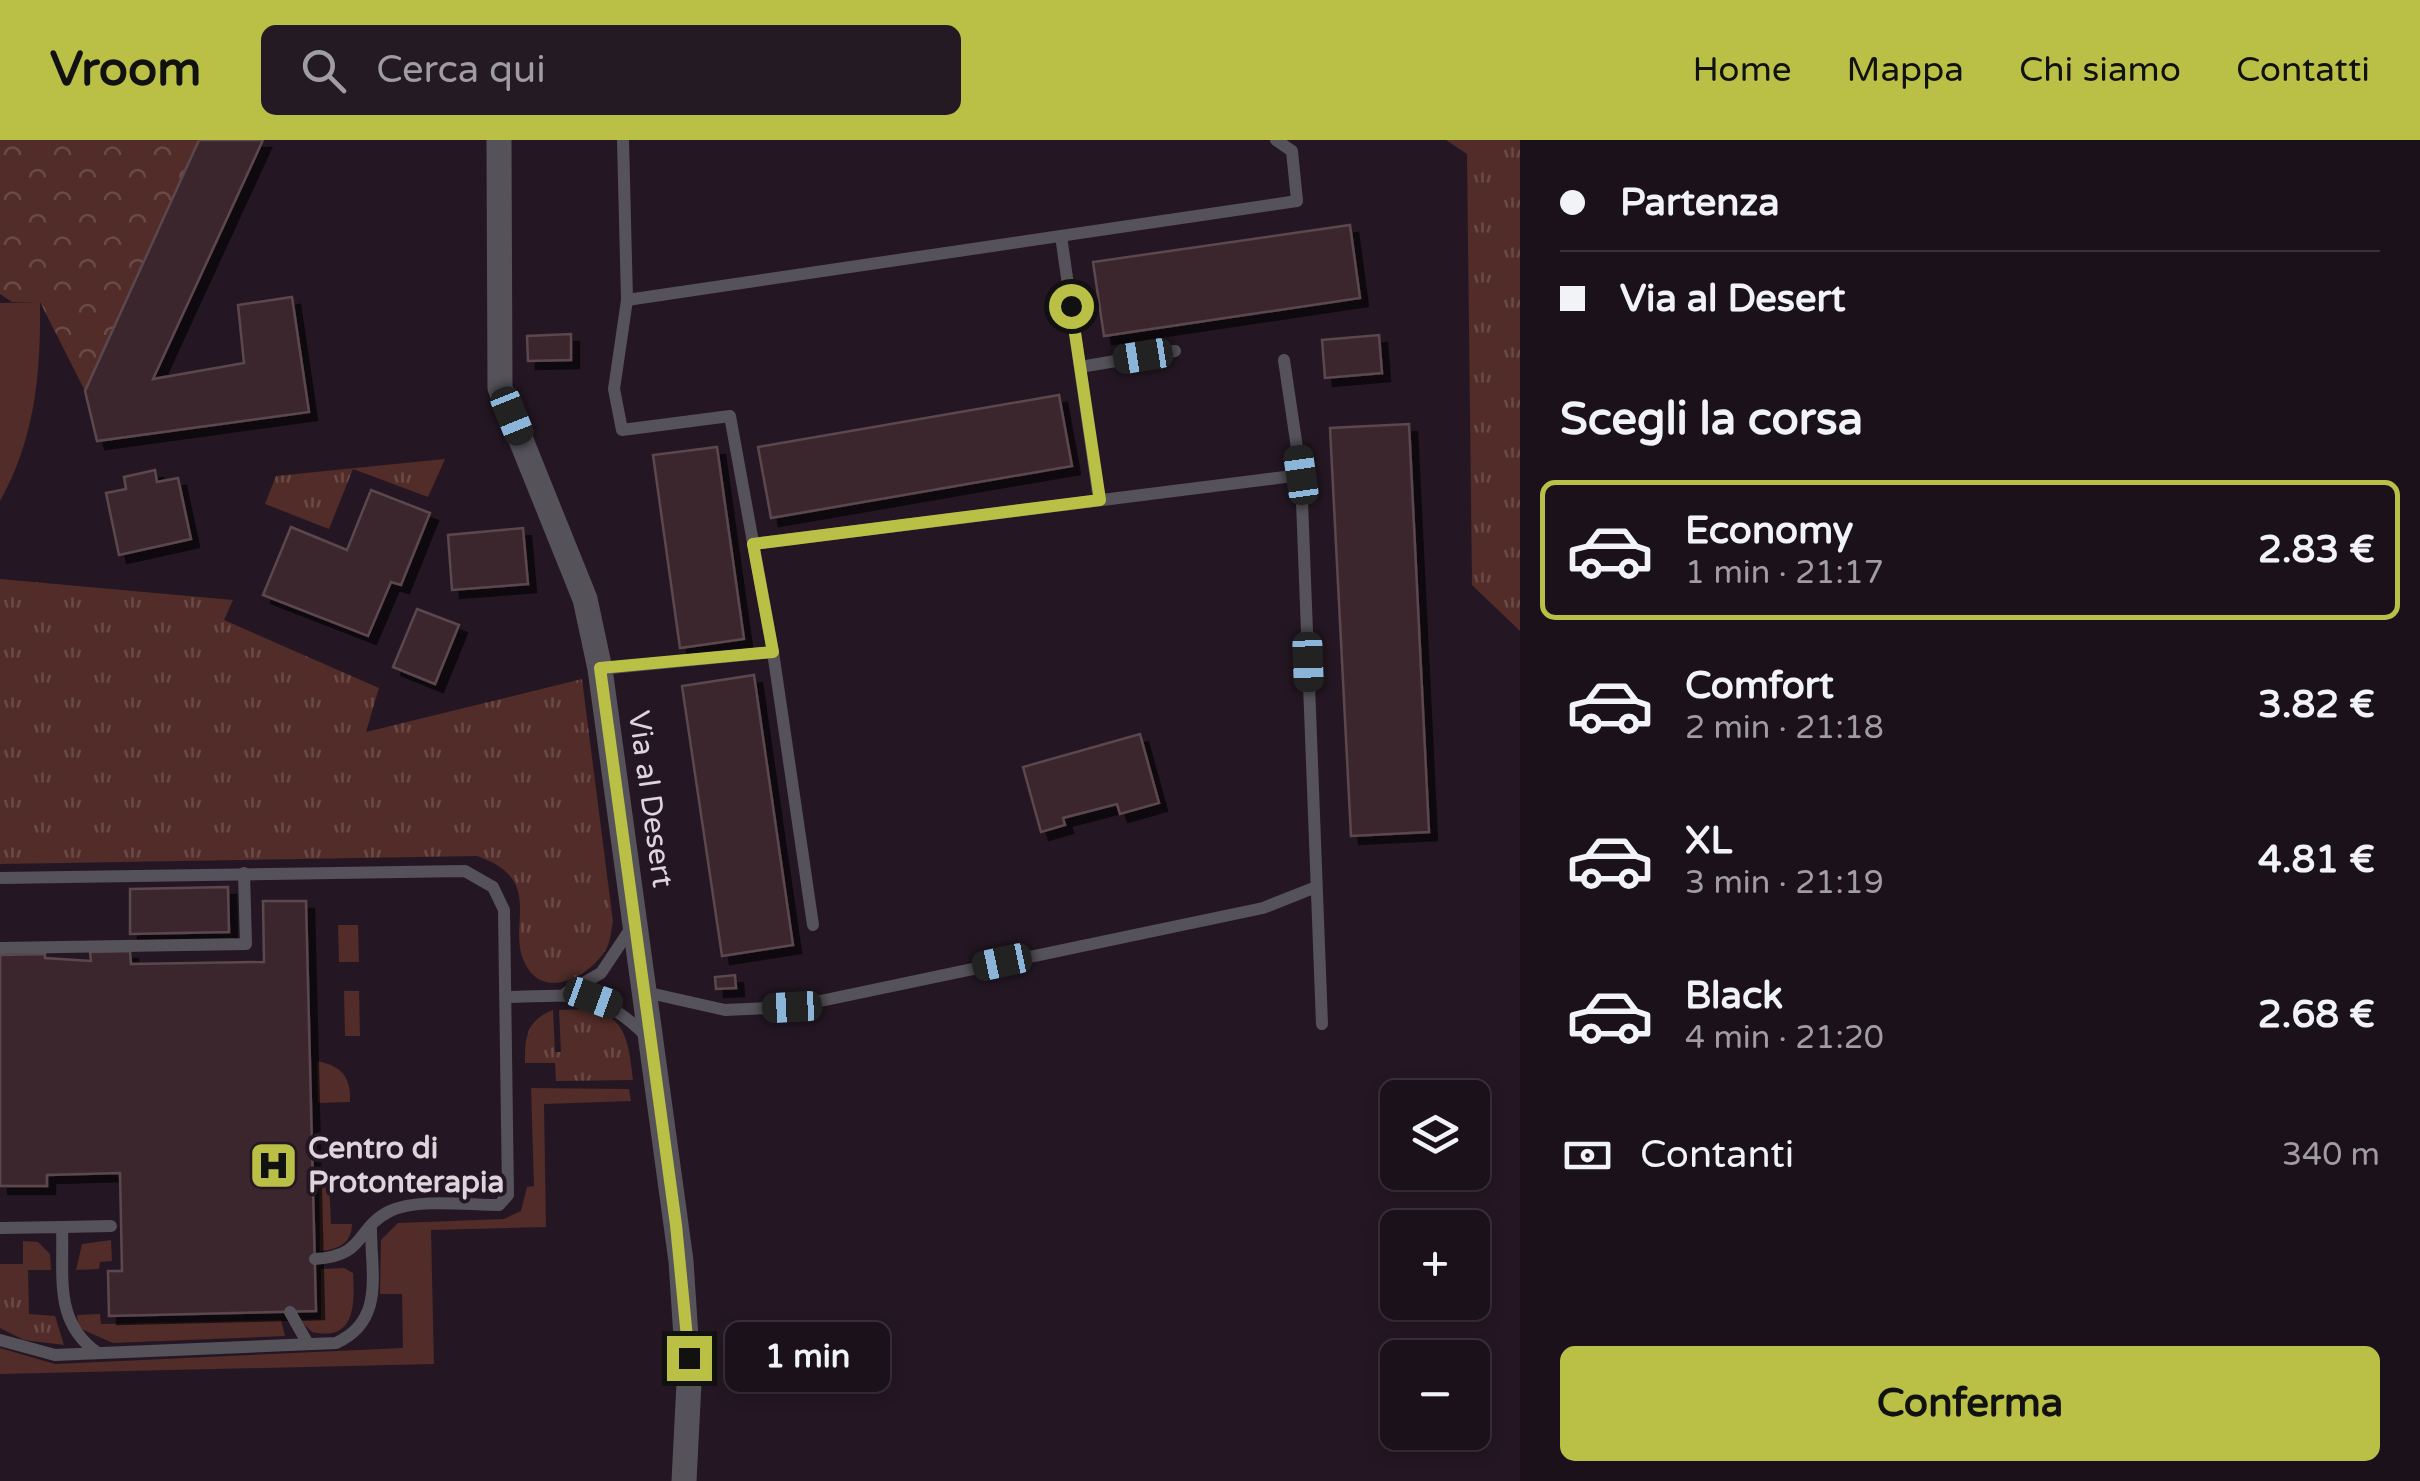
<!DOCTYPE html>
<html lang="it">
<head>
<meta charset="utf-8">
<style>
  :root { --surface:#1b111a; --page:#241a23; --text:#f1f3f6; --muted:#a09da2; --line:#393139; --accent:#bac045 }
  body { margin:0; font-family:"Varela Round",sans-serif; background:var(--page); color:var(--text); height:100vh; display:flex; flex-direction:column; font-size:38px; white-space:nowrap }
  * { box-sizing:border-box; margin:0 }
  p { font-size:32px; color:var(--muted) }
  .icon { flex:none; width:55px; height:55px; fill:none; stroke:currentColor; stroke-width:2; stroke-linecap:round; stroke-linejoin:round }
  .map { position:relative; flex:1; overflow:hidden }
  .drawer { display:flex; flex-direction:column; background:var(--surface); width:900px }
  .drawer>* { flex:none }
  .top-card { display:grid; align-content:center; height:220px; padding:0 40px; background:var(--surface) }
  .tools { position:absolute; left:1380px; top:940px; display:grid; gap:20px }
  .tools a { display:grid; place-items:center; width:110px; height:110px; border-radius:15px; background:var(--surface); box-shadow:0 5px 15px #0003,0 0 0 2px var(--line); font-size:50px }
  .end { position:absolute; width:45px; height:45px; margin:-22px; border:12px solid #bac045; background:#111; box-shadow:0 0 0 5px #111 }
  .from { border-radius:50% }
  .bubble { position:absolute; height:70px; border-radius:15px; background:var(--surface); box-shadow:0 5px 15px #0003,0 0 0 2px var(--line); font-size:32px; font-weight:700; line-height:70px; text-align:center }
  .car { position:absolute; width:30px; height:60px; margin:-30px -15px; border-radius:12px; box-shadow:0 0 8px 2px #0007; background:linear-gradient(#222 24%,#8ab4d8 0 40%,#222 0 76%,#8ab4d8 0 86%,#222 0) }
  .top-card b { display:flex; align-items:center; gap:35px; height:95px; font-size:38px }
  .top-card b+b { border-top:2px solid var(--line) }
  .top-card i { width:25px; height:25px; background:var(--text) }
  ul { padding:0; list-style:none }
  li { display:flex; align-items:center; gap:30px; height:140px; margin:0 20px 15px; padding:0 20px; border:5px solid transparent; border-radius:15px }
  li div { flex:1 }
  li b { display:block; font-size:38px }
  li em { font-style:normal; font-weight:700 }
  li.selected { border-color:var(--accent) }
  li>.icon { width:90px; height:90px; stroke-width:1.5 }
  h2 { padding:0 40px; font-size:45px; line-height:120px }
  .pay { display:flex; align-items:center; gap:25px; height:110px; padding:0 40px; font-size:38px }
  .pay p { margin-inline-start:auto }
  .action { display:flex; gap:20px; margin-top:auto; padding:20px 40px }
  .action a { flex:1; height:115px; border-radius:15px; background:var(--accent); color:#111; font-size:40px; font-weight:700; line-height:115px; text-align:center }
  header { display:flex; align-items:center; gap:60px; box-sizing:border-box; height:140px; padding:0 50px; background:var(--accent); color:#111 }
  header strong { font-size:48px }
  nav { display:flex; gap:55px; margin-inline-start:auto; font-size:35px }
  .search { width:700px; height:90px; background:var(--page); display:flex; align-items:center; gap:25px; box-sizing:border-box; padding:0 35px; border-radius:15px; color:var(--muted); font-size:38px }
  main { display:flex; flex:1; min-height:0 }
  .map>svg:first-child { display:block }
  .grass { fill:url(#grass-tufts) }
  .forest { fill:url(#forest-crowns) }
  .garden { fill:#512c28 }
  .building { fill:#3a282d; stroke:#5b474d; stroke-width:2.5; filter:url(#shadow) }
  .lines { fill:none; stroke-linecap:round; stroke-linejoin:round }
  .service { stroke:#55525a; stroke-width:12 }
  .tertiary { stroke:#55525a; stroke-width:25 }
  .route { stroke:#bac045; stroke-width:12 }
  .labels { text-anchor:middle; stroke-width:8; stroke-linejoin:round; paint-order:stroke }
  .street-label { font-size:30px; fill:#ded4dc; stroke:#241723 }
  .poi-label { font-size:30px; font-weight:bold; fill:#ded4dc; stroke:#241723; text-anchor:start }
</style>
</head>
<body>
<header>
<strong>Vroom</strong>
<div class="search"><svg class="icon" aria-label="search" viewBox="0 0 24 24"><circle cx="10" cy="10" r="6"/><path d="M15 15l6 6"/></svg>Cerca qui</div>
<nav><a>Home</a><a>Mappa</a><a>Chi siamo</a><a>Contatti</a></nav>
</header>
<main>
<div class="map">
<svg width="1520" height="1341" viewBox="0 0 1520 1341">
  <defs>
    <pattern id="grass-tufts" width="24" height="20" patternUnits="userSpaceOnUse" patternTransform="scale(2.5)"><rect width="24" height="20" fill="#512c28"/><path d="M3 7l-1-3M5 7V3M7 7l1-3M15 17l-1-3M17 17v-4M19 17l1-3" fill="none" stroke="#6a4a47"/></pattern>
    <pattern id="forest-crowns" width="20" height="18" patternUnits="userSpaceOnUse" patternTransform="scale(2.5)"><rect width="20" height="18" fill="#512c28"/><path d="M2 6a3 3 0 1 1 6 0M12 15a3 3 0 1 1 6 0" fill="none" stroke="#6a4a47"/></pattern>
    <filter id="shadow"><feDropShadow dx="8" dy="8" stdDeviation="0" flood-color="#0009"/></filter>
  </defs>
  <rect width="100%" height="100%" fill="#241723"/>
  <g class="grass">
    <path d="M1446,0H1520V491L1472,445L1467,14Z"/>
    <path d="M445,319L428,357L353,329L329,389L265,364L276,336Z"/>
    <path d="M0,439L233,460L224,480L379,548L366,592L582,539L613,782C611,789 611,798 608,805C597,832 547,862 527,827C503,788 549,741 477,716L0,724Z"/>
    <path d="M591,869C628,877 629,908 633,940L556,941L555,923H525C525,897 526,881 553,870L555,912H561L559,870Z"/>
    <path d="M23,1101L38,1102L50,1114L51,1130H28L29,1174L55,1176L64,1205L24,1200L0,1188V1124H23Z"/>
  </g>
  <path class="forest" d="M0,0H199L85,251L40,162H12L0,154Z"/>
  <g class="garden">
    <path d="M40,162C41,232 35,299 0,361V163Z"/>
    <path d="M338,785H358L359,822H339Z"/>
    <path d="M344,851H359L360,896H345Z"/>
    <path d="M317,921C342,926 351,937 350,962L318,963Z"/>
    <path d="M531,948L629,949L631,961L544,964L546,1087L431,1090L434,1224L0,1234V1208L55,1224L403,1208L402,1154H380L381,1100L398,1083L504,1079L521,1071L527,1047L534,1046Z"/>
    <path d="M319,1040H329L331,1084H352C352,1103 338,1110 320,1111Z"/>
    <path d="M111,1100L112,1121L100,1122L99,1129L76,1130L82,1104Z"/>
    <path d="M321,1129L344,1128L353,1133C355,1165 355,1202 312,1192L300,1180L321,1179Z"/>
    <path d="M100,1174L101,1184L281,1180L285,1196L113,1203L79,1188L77,1175Z"/>
  </g>
  <g class="building">
    <path d="M199,0H263L153,239L244,223L238,165L292,157L309,272L97,301L85,251Z"/>
    <path d="M1350,85L1360,158L1104,196L1093,122Z"/>
    <path d="M571,194V220L528,221L527,196Z"/>
    <path d="M1379,195L1382,233L1325,238L1322,200Z"/>
    <path d="M1059,255L1072,326L771,378L758,307Z"/>
    <path d="M1409,284L1429,692L1351,696L1330,288Z"/>
    <path d="M717,307L744,499L680,508L653,315Z"/>
    <path d="M155,330L157,342L178,338L191,399L119,415L106,353L126,349L124,337Z"/>
    <path d="M371,350L430,373L401,445L391,442L368,496L263,455L291,387L347,410Z"/>
    <path d="M523,388L528,444L452,450L448,395Z"/>
    <path d="M417,469L459,485L435,544L393,527Z"/>
    <path d="M754,535L793,805L722,816L682,546Z"/>
    <path d="M1140,594L1159,663L1120,674L1117,664L1063,678L1065,685L1041,692L1023,627Z"/>
    <path d="M228,747L229,792L130,794V749Z"/>
    <path d="M263,761H306L316,1171L109,1176L108,1131H122L120,1033L47,1035V1046H0V815L45,814V818L91,821L90,812L130,811L131,824L264,822Z"/>
    <path d="M735,835L736,848L716,849L715,837Z"/>
  </g>
  <g class="lines">
    <g class="service">
      <path d="M623,0L627,160L1297,61L1292,11L1276,0"/>
      <path d="M1061,96L1099,360"/>
      <path d="M627,160L614,249L622,290L730,276L773,512L813,785"/>
      <path d="M1284,220L1301,335L1322,884"/>
      <path d="M1080,227L1175,211"/>
      <path d="M753,404L1301,335"/>
      <path d="M600,529L773,512"/>
      <path d="M0,738L465,731L493,747L504,770L508,1055L499,1065C467,1065 419,1058 390,1071C355,1088 367,1116 315,1119"/>
      <path d="M0,808L246,804L244,733"/>
      <path d="M645,852L725,870L792,867L1263,768L1316,747"/>
      <path d="M566,853L601,833L631,788"/>
      <path d="M507,857C571,856 598,847 646,896"/>
      <path d="M62,1087L111,1086"/>
      <path d="M0,1088L62,1087C64,1136 53,1182 98,1213"/>
      <path d="M290,1172L308,1204"/>
      <path d="M0,1200L55,1215L336,1203C385,1181 371,1134 371,1089"/>
    </g>
    <path class="tertiary" d="M499,0L500,248L585,459L600,529L681,1121L689,1243L684,1341"/>
  </g>
  <g class="lines">
    <path class="route" d="M689,1218L676,1085L600,528L773,512L753,404L1100,360L1071,166"/>
  </g>
  <defs>
    <symbol id="hospital-square" viewBox="-11 -11 22 22"><rect x="-9" y="-9" width="18" height="18" rx="4" fill="#bac045" stroke="#241723"/><path d="M-5-5h3v3.5h4V-5h3V5h-3V1.5h-4V5h-3Z" fill="#111"/></symbol>
  </defs>
  <g fill-rule="evenodd">
    <use href="#hospital-square" x="246" y="998" width="55" height="55"/>
  </g>
  <g class="labels">
    <g class="street-label">
      <text transform="translate(651 659) rotate(82)" y="10">Via al Desert</text>
    </g>
    <g class="poi-label">
      <text x="308" y="1018">Centro di<tspan x="308" dy="34">Protonterapia</tspan></text>
    </g>
  </g>
</svg>
<div class="tools">
<a><svg class="icon" aria-label="layers" viewBox="0 0 24 24"><path d="M12 4l9 5-9 5-9-5zM3 14l9 5 9-5"/></svg></a>
<a>+</a>
<a>−</a>
</div>
<i class="end from" style="left:1071px;top:166px"></i>
<i class="end" style="left:689px;top:1218px"></i>
<div class="bubble" style="left:725px;top:1182px;width:165px">1 min</div>
<i class="car" style="left:1143px;top:216px;rotate:261deg"></i>
<i class="car" style="left:512px;top:276px;rotate:158deg"></i>
<i class="car" style="left:1301px;top:335px;rotate:352deg"></i>
<i class="car" style="left:1308px;top:522px;rotate:178deg"></i>
<i class="car" style="left:1002px;top:822px;rotate:258deg"></i>
<i class="car" style="left:593px;top:858px;rotate:110deg"></i>
<i class="car" style="left:792px;top:867px;rotate:267deg"></i>
</div>
<section class="drawer">
<div class="top-card">
<b><i class="from"></i>Partenza</b>
<b><i></i>Via al Desert</b>
</div>
<h2>Scegli la corsa</h2>
<ul>
<li class="selected"><svg class="icon" aria-label="car" viewBox="0 0 24 24"><path d="M5 17H2v-5l4-1 3-4h7l3 4 3 1v5h-3M9 17h6M6 11h13"/><circle cx="7" cy="17" r="2"/><circle cx="17" cy="17" r="2"/></svg><div><b>Economy</b><p>1 min · 21:17</p></div><em>2.83 €</em></li>
<li><svg class="icon" aria-label="car" viewBox="0 0 24 24"><path d="M5 17H2v-5l4-1 3-4h7l3 4 3 1v5h-3M9 17h6M6 11h13"/><circle cx="7" cy="17" r="2"/><circle cx="17" cy="17" r="2"/></svg><div><b>Comfort</b><p>2 min · 21:18</p></div><em>3.82 €</em></li>
<li><svg class="icon" aria-label="car" viewBox="0 0 24 24"><path d="M5 17H2v-5l4-1 3-4h7l3 4 3 1v5h-3M9 17h6M6 11h13"/><circle cx="7" cy="17" r="2"/><circle cx="17" cy="17" r="2"/></svg><div><b>XL</b><p>3 min · 21:19</p></div><em>4.81 €</em></li>
<li><svg class="icon" aria-label="car" viewBox="0 0 24 24"><path d="M5 17H2v-5l4-1 3-4h7l3 4 3 1v5h-3M9 17h6M6 11h13"/><circle cx="7" cy="17" r="2"/><circle cx="17" cy="17" r="2"/></svg><div><b>Black</b><p>4 min · 21:20</p></div><em>2.68 €</em></li>
</ul>
<div class="pay"><svg class="icon" aria-label="cash" viewBox="0 0 24 24"><path d="M3 7h18v10H3z"/><circle cx="12" cy="12" r="2"/></svg>Contanti<p>340 m</p></div>
<div class="action"><a>Conferma</a></div>
</section>
</main>
</body>
</html>
